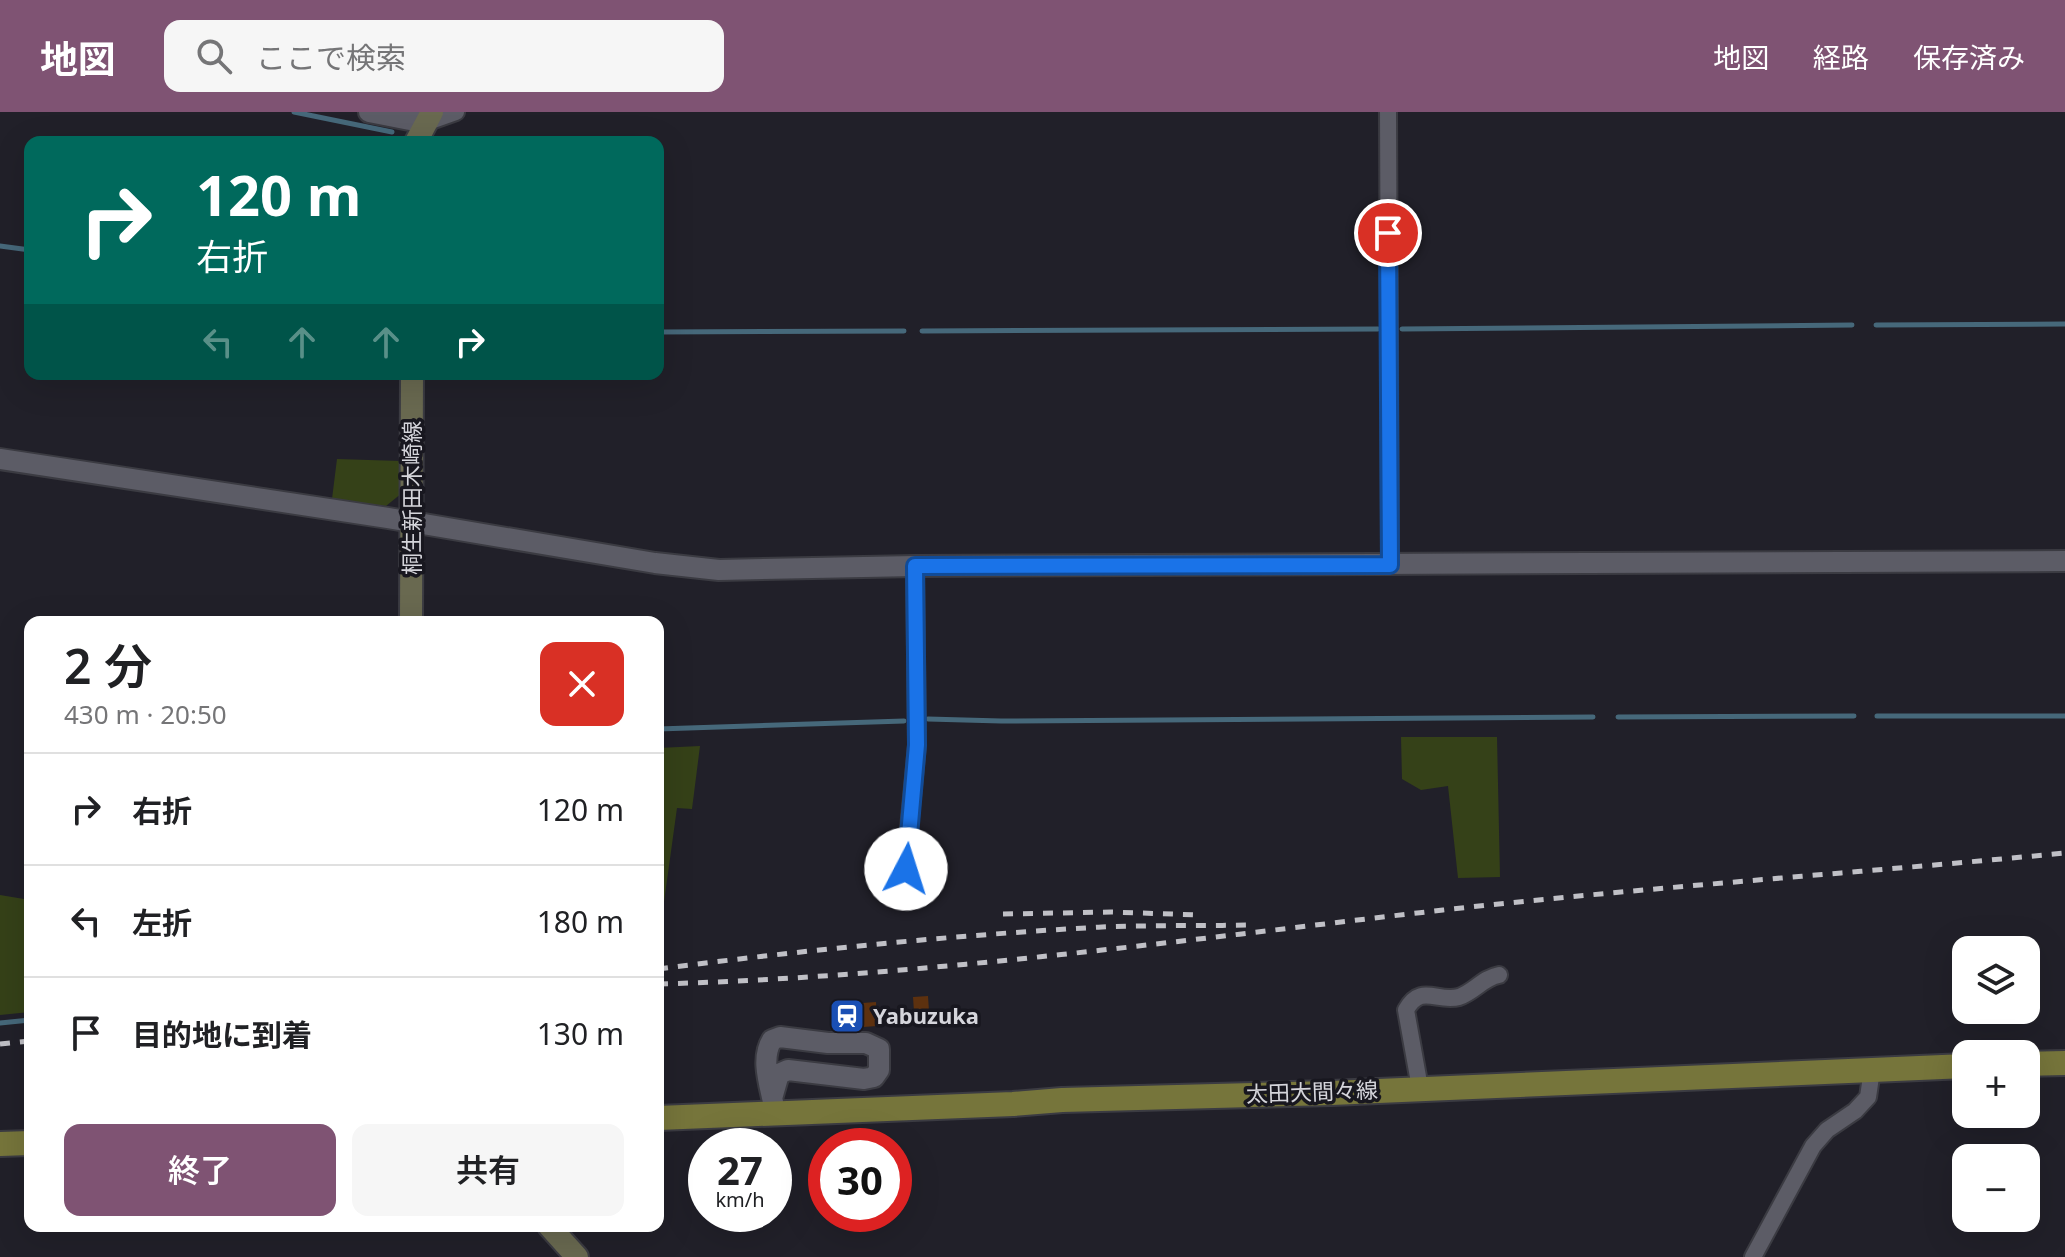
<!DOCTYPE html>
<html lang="ja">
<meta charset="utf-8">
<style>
:root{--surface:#fff;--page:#f6f6f6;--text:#202124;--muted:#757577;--line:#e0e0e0;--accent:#7f5373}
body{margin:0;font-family:"Noto Sans","Noto Sans JP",sans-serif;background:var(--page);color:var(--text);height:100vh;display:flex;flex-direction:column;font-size:30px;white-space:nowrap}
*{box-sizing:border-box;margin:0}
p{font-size:26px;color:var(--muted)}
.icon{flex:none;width:44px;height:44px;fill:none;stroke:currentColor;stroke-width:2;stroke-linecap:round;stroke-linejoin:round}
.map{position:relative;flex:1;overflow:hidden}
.panel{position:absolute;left:24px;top:504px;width:640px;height:616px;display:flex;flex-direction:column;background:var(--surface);border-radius:16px;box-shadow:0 8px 32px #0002}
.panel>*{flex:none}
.top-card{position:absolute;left:24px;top:24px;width:640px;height:244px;border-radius:16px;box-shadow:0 8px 32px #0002;background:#00695c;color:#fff;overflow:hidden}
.buttons{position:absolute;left:1952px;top:824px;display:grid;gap:16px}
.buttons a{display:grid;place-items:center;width:88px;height:88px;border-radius:16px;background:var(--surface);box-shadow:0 8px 32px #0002;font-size:40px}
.speed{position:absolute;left:688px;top:1016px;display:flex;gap:16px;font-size:40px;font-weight:700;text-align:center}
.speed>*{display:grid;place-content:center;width:104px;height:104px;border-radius:50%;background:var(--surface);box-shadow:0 8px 32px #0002;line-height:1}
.speed small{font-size:20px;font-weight:400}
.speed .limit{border:12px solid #d22;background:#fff;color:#111}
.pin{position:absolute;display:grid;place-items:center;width:68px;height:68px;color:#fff;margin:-34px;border:4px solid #fff;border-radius:50%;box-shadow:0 2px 8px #0007}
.me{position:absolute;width:88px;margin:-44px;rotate:5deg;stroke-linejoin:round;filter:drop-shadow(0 0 6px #0008)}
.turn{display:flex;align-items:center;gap:28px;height:168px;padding:0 40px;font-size:36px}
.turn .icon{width:104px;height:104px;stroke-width:2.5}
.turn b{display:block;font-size:56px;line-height:68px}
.lanes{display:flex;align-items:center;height:76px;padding:0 40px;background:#0003;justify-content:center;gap:40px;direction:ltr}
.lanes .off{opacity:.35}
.round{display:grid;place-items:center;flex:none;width:84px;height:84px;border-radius:16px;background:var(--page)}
.overview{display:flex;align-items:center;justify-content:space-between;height:136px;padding:0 40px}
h1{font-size:48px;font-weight:600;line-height:60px}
.button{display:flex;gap:16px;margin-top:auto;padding:16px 40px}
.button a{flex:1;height:92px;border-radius:16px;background:var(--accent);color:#fff;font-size:32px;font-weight:600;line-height:92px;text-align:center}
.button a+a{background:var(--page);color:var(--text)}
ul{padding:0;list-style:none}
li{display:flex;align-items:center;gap:24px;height:112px;padding:0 40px;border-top:2px solid var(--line)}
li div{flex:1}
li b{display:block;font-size:30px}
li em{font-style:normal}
header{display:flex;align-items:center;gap:48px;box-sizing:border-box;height:112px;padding:0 40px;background:var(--accent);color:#fff}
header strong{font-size:38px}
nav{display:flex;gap:44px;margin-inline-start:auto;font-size:28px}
.search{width:560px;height:72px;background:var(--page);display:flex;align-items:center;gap:20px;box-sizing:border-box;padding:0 28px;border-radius:16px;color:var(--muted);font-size:30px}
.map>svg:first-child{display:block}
.green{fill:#354118}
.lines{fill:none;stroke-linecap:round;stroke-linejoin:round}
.stream{stroke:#46687a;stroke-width:5}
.building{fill:#5d310f}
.minor-casing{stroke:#3b3b42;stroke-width:20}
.tertiary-casing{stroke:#3b3b42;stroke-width:24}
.secondary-casing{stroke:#3b3b42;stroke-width:26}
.primary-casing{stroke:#3b3b42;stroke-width:28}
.minor{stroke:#5c5c66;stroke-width:16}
.tertiary{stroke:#5c5c66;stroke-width:20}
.secondary{stroke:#696950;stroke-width:22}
.primary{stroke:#76753b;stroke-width:24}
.rail{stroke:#c0c0c6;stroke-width:5;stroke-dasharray:10 10;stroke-linecap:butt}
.route-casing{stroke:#114b97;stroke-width:20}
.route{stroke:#1a73e8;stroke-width:14}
.labels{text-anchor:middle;stroke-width:7;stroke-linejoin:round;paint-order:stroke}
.street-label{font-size:22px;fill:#d5d5db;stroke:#18171f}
.poi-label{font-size:22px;font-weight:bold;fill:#d5d5db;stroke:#18171f;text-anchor:start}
</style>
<header>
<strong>地図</strong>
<div class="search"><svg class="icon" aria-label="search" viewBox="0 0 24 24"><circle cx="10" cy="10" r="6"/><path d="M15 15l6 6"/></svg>ここで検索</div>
<nav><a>地図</a><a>経路</a><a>保存済み</a></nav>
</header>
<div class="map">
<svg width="2065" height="1145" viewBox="0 0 2065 1145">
<rect width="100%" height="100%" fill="#212029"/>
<path class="green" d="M 337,347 L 401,349 L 402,381 L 386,394 L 332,387 Z
M 1401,625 L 1497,625 L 1500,765 L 1458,766 L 1448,674 L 1421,678 L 1402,667 Z
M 700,634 L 692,697 L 677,696 L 664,790 L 658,790 L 658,636 Z
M 0,783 L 30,788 L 30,900 L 0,903 Z"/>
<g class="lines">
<path class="stream" d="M 294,0 L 392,20
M 0,134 L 30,138
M 1876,213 L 2065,212
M 1402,217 L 1852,213
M 922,219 L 1378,217
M 658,220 L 904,219
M 1877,604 L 2065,604
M 1618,605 L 1854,604
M 928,607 L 1001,609 L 1593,605
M 658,617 L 904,609
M 0,911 L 30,908"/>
</g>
<path class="building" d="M 928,884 L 929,899 L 914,900 L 913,885 Z
M 876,890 L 877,914 L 836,917 L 835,893 Z"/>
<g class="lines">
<defs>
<path id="minor" d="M 1388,0 L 1390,453
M 425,11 L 456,0
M 904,768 L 917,633 L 915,454
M 1420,976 L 1406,898 C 1421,871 1437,891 1459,885 C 1474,880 1483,866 1499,863
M 1753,1145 L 1813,1034 L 1827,1018 L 1855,999 L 1868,985 L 1872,958"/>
<path id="tertiary" d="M 369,0 L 425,11
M 0,347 L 388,406 L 655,451 L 719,458 L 915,454 L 2065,449
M 773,983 L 779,962 L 788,958 L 864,967 L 874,965 L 879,958 L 879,937 L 866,931 L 828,931 L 780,925 L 772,928 C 759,949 772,978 775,1001"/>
<path id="secondary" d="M 416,30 L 432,0
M 411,510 L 412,262
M 549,1114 L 577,1145"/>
<path id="primary" d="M 2026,952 L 2065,951
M 658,1006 L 1013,992 L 1062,988 L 1331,981 L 1966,954
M 0,1032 L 30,1031"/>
</defs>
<use href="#minor" class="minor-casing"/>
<use href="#tertiary" class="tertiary-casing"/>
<use href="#secondary" class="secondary-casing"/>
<use href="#primary" class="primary-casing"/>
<use href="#minor" class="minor"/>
<use href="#tertiary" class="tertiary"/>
<use href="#secondary" class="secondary"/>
<use href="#primary" class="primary"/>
<path class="rail" d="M 1003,802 L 1111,800 L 1199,803
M 658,857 C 806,838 954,823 1102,815 C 1151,813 1200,814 1249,813
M 658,872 C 921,865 1182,828 1443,798 C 1649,775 1858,761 2065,741
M 0,932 L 30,929"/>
</g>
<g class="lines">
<defs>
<path id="route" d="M 906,757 L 917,633 L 915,454 L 1390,453 L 1388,121"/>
</defs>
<use href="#route" class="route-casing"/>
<use href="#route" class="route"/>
</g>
<defs>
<symbol id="station-square" viewBox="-11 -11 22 22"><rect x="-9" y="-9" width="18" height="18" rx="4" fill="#1a4fb4" stroke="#18171f"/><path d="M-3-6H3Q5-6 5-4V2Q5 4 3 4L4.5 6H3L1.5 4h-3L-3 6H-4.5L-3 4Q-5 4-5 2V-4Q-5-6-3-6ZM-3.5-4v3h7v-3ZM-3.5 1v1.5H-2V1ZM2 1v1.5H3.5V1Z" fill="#fff"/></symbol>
</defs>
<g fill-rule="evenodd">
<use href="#station-square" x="827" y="884" width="40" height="40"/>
</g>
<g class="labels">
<g class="street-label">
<text transform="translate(412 386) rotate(-90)" y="8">桐生新田木崎線</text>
<text transform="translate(1312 980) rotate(-2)" y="8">太田大間々線</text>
</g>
<g class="poi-label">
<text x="873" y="912">Yabuzuka</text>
</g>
</g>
</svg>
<div class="buttons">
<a><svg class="icon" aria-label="layers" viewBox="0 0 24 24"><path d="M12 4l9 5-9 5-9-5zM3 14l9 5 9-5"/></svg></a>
<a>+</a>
<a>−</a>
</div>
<div class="speed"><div>27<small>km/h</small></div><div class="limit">30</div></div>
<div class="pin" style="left:1388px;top:121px;background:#d93025"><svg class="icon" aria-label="arrive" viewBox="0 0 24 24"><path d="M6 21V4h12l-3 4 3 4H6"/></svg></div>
<svg class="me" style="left:906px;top:757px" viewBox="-20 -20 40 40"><circle r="19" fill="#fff"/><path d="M0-13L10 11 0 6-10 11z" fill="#1a73e8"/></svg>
<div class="top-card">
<div class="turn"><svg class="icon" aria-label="right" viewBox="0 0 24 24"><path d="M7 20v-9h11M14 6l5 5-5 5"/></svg><div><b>120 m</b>右折</div></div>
<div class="lanes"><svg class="icon off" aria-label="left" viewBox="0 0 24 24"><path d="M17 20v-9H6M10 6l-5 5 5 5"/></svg><svg class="icon off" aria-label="ahead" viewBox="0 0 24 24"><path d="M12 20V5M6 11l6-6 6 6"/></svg><svg class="icon off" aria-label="ahead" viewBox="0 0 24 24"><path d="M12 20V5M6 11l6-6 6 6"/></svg><svg class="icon" aria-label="right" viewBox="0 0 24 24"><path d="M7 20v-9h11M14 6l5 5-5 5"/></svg></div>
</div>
<section class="panel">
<div class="overview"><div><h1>2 分</h1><p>430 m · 20:50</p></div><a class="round" style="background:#d93025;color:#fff"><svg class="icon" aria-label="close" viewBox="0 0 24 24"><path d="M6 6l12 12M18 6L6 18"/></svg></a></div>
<ul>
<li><svg class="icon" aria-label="right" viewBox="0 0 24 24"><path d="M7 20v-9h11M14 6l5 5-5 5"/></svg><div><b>右折</b></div><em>120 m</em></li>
<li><svg class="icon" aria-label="left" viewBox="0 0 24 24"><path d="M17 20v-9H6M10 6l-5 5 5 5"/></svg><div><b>左折</b></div><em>180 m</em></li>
<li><svg class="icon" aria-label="arrive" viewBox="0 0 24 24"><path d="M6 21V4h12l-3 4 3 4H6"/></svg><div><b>目的地に到着</b></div><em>130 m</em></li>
</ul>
<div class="button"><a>終了</a><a>共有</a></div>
</section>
</div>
